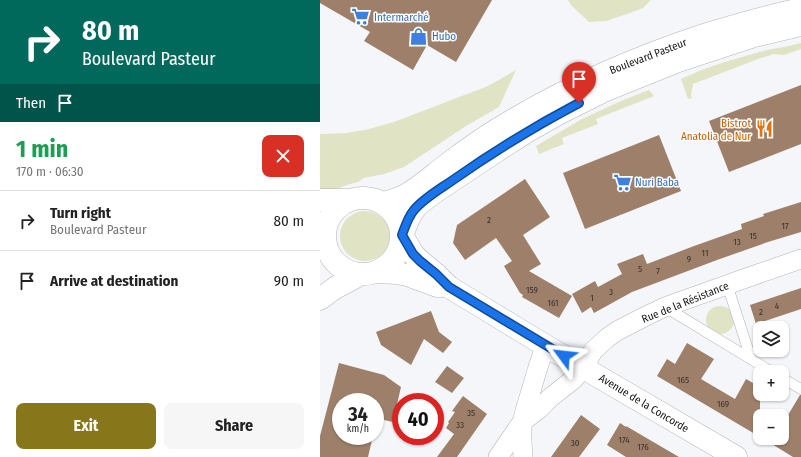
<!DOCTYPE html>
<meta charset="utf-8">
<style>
:root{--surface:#fff;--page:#f6f6f6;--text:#222;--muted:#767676;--line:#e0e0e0;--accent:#87761a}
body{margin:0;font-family:"Fira Sans Condensed",sans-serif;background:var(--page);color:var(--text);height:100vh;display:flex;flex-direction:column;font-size:15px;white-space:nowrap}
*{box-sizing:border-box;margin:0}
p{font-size:13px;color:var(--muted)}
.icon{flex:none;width:22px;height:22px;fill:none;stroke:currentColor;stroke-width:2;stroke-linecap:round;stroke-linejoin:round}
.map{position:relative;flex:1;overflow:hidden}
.sheet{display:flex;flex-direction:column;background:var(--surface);width:320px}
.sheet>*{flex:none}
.top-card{background:#00695c;color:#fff;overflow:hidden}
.tools{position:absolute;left:433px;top:321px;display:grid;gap:8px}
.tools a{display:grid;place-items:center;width:36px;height:36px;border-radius:8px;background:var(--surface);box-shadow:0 1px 3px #0004;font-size:20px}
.speed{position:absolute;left:12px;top:393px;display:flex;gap:8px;font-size:20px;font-weight:700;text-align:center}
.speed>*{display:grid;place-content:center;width:52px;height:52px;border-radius:50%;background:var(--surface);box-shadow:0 1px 3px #0004;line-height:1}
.speed small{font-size:10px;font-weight:400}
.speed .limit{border:6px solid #d22;background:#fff;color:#111}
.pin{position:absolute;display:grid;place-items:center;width:34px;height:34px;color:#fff;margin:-41px -17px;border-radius:50% 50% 50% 0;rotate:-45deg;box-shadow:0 0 4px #0007}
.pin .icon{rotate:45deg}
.me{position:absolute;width:44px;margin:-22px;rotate:300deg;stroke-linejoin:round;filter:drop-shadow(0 0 3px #0008)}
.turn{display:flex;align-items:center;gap:14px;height:84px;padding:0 16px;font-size:18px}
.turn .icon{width:52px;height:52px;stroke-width:2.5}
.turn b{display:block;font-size:28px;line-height:34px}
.then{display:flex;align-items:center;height:38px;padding:0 16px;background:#0003;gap:8px;font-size:15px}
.round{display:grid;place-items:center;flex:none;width:42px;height:42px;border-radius:8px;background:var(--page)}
.headline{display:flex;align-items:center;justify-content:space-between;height:68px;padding:0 16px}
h1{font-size:24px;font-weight:700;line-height:30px;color:#1e9e55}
.button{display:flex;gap:8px;margin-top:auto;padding:8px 16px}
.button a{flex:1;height:46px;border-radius:8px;background:var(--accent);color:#fff;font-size:16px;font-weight:700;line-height:46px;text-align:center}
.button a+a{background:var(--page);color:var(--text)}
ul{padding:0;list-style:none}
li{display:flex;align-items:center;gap:12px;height:60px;padding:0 16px;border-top:1px solid var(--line)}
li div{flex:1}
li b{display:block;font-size:15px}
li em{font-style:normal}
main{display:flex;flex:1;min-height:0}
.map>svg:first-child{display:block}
.green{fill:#e0e4c4}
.building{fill:#9e806a}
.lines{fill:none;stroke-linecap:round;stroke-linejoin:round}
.service-casing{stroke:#b3b4b7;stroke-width:11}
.minor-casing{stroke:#b3b4b7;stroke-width:20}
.tertiary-casing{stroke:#b3b4b7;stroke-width:23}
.service{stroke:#fff;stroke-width:10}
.minor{stroke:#fff;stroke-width:19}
.tertiary{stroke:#fff;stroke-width:22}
.route-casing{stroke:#114b97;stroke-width:10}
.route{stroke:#1a73e8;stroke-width:7}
.labels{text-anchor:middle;stroke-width:3;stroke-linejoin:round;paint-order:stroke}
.number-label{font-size:9px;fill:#37302c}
.shop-label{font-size:11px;fill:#366cbe;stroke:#fff;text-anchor:start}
.street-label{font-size:11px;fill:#151617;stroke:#fff}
.food-label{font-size:11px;fill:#c56008;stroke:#fff;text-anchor:end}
</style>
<main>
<section class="sheet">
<div class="top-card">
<div class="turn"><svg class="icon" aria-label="right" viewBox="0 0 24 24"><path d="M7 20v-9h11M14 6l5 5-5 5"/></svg><div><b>80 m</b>Boulevard Pasteur</div></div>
<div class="then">Then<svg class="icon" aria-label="arrive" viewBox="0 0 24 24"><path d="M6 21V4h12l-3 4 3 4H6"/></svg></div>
</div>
<div class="headline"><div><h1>1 min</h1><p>170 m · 06:30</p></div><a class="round" style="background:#d93025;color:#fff"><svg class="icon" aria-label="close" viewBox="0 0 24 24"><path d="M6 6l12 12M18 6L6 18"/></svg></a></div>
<ul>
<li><svg class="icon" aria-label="right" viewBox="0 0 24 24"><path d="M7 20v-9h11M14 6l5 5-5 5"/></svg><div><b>Turn right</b><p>Boulevard Pasteur</p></div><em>80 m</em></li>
<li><svg class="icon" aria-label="arrive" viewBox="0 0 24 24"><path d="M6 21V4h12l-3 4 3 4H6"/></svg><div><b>Arrive at destination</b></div><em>90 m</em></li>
</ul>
<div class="button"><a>Exit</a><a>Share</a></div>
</section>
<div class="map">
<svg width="481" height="457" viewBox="0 0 481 457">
<rect width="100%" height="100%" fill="#f5f6f9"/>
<path class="green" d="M 248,0 L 331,0 L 323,8 L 307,14 L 286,21 L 269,22 L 251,5 Z
M 481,43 L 481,49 L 464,55 L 454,54 L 438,59 L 373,84 L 371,95 L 372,98 L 368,99 L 361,79 C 389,66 418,58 447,50 C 458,48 470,46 481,43 Z
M 196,70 L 179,107 L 146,126 L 84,167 L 64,174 L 44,178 L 38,182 L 27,185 L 14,190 L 0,189 L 0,134 L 25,133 L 45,130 L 74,122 L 168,86 Z
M 329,90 L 334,96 L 276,119 L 278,124 L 242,138 L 244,144 L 219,154 L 216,146 L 262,119 L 301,101 Z
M20 236a25 25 0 1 1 50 0a25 25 0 1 1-50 0Z
M386 320a14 14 0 1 1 28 0a14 14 0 1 1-28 0Z"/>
<path class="building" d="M 0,0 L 172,0 L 136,62 L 107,45 L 93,70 L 44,41 L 50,32 L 0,3 Z
M 481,85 L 481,144 L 409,172 L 389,121 Z
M 339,135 L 361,191 L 265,229 L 243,173 Z
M 205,179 L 230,217 L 203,235 L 221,264 L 209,271 L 252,296 L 239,318 L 202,297 L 203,295 L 200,293 L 184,266 L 192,261 L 176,238 L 145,260 L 133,243 L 137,225 Z
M 481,202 L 481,232 L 448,242 L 397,260 L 312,292 L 274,313 L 271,307 L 262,313 L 252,294 L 275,281 L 278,287 L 302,274 L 297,264 L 323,254 L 327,264 L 374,246 L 422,229 L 421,224 L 444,216 L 443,214 Z
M 481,288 L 481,309 L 436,324 L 430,305 Z
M 111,311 L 119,332 L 132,342 L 123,353 L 104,339 L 91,365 L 61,345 L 56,332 Z
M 367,343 L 394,359 L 381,379 L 415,399 L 426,379 L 440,387 L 440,414 L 443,416 L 440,416 L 440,437 L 337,376 L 347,359 L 355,364 Z
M 19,363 L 64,375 L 81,387 L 73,422 L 55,418 L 55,402 L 21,402 L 21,436 L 53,436 L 48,457 L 0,457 L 0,436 Z
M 127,366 L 144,378 L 132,393 L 115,382 Z
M 480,395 L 481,395 L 481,457 L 473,457 L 442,438 L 462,438 L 462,425 Z
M 143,396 L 167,414 L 137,457 L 117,457 L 134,434 L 126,428 L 129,423 L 128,422 L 135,412 L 132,411 Z
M 261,415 L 280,429 L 259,457 L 231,457 Z
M 300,423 L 306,427 L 306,426 L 359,457 L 306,457 L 287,445 Z"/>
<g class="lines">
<defs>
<path id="service" d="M 407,284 L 431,359
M 345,307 L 452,372
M 462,378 L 481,389"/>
<path id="minor" d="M 178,457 L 202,422 L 219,409 L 231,397 L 254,379 L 264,367 L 273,351 L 287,338 L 297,331 L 326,316 L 345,307 L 429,277 L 481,259
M 203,457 C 202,445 201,431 203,420 C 205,407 210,396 213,384 C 217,371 220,358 226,346"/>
<path id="tertiary" d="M5 236a38 38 0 1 1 76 0a38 38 0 1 1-76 0Z
M 0,200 L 26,200
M 64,203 C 70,201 77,199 84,196 C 99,188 112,176 125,166 C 147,149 170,133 193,120 C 254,84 318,57 384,35 C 416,25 448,16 481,9
M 82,235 L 89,218 L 93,211 L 98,205 L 112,194 L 178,150 L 208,131 L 240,113 L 286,90 L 358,61 L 434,36 L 481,25
M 82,235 L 93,254 L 100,261 L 116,274 L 129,287 L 226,346 L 416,457
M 57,272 L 77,273 L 87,275 L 117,286 L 121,286
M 0,299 L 15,288 L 41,274"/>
</defs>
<use href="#service" class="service-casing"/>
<use href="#minor" class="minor-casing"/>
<use href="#tertiary" class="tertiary-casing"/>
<use href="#service" class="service"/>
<use href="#minor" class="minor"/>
<use href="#tertiary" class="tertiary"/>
</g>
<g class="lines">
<defs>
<path id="route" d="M 244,356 L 129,287 L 116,274 L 100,261 L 93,254 L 82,235 C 85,227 88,217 94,210 C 104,198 120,189 133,180 C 173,152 215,126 259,103"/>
</defs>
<use href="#route" class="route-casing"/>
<use href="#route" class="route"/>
</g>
<defs>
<symbol id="supermarket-bare" viewBox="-9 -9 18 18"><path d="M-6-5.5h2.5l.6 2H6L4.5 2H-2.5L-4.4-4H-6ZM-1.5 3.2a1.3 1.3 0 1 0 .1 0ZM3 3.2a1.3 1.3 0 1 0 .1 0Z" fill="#3f7fe0" stroke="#fff" stroke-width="2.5" paint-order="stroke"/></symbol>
<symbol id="shop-bare" viewBox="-9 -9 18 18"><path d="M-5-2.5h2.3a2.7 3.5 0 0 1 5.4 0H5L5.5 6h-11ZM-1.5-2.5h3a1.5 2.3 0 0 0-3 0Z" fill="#3f7fe0" stroke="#fff" stroke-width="2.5" paint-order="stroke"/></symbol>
<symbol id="restaurant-bare" viewBox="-9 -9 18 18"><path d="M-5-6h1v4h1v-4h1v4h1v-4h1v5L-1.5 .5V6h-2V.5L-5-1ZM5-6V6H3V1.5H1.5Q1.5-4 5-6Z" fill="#e8710a" stroke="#fff" stroke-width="2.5" paint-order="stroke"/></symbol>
</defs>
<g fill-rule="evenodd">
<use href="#supermarket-bare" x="28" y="4" width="25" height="25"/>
<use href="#shop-bare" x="86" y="24" width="25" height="25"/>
<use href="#restaurant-bare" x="432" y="116" width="25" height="25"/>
<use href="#supermarket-bare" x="290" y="170" width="25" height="25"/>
</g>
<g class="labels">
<g class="number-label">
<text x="169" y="223">2</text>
<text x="465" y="229">17</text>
<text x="433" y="239">15</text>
<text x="417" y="245">13</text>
<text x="385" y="256">11</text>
<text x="369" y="262">9</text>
<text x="320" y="272">5</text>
<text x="338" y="274">7</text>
<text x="212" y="293">159</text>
<text x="291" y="295">3</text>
<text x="272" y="301">1</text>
<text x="233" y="306">161</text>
<text x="457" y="309">4</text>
<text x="441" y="315">2</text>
<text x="363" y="383">165</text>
<text x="403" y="407">169</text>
<text x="151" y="416">35</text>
<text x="140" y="428">33</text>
<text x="304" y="443">174</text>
<text x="255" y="446">30</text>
<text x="323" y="450">176</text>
</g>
<g class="shop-label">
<text x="54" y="21">Intermarché</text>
<text x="112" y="40">Hubo</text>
<text x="315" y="186">Nuri Baba</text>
</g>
<g class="street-label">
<text transform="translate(328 56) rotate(-21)" y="4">Boulevard Pasteur</text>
<text transform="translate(365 302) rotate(-22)" y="4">Rue de la Résistance</text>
<text transform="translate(324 403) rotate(31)" y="4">Avenue de la Concorde</text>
</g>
<g class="food-label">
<text x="431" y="127">Bistrot<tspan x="431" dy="13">Anatolia de Nur</tspan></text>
</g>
</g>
</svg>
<div class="tools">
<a><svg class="icon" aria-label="layers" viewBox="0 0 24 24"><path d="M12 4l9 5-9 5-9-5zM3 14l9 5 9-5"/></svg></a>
<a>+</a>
<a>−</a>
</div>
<div class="speed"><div>34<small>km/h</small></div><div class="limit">40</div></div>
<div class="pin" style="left:259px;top:103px;background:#d93025"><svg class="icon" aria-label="arrive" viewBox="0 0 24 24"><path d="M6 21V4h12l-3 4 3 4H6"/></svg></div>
<svg class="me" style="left:244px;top:356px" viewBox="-20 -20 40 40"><path d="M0-17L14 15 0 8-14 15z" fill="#1a73e8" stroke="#fff" stroke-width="4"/></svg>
</div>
</main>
